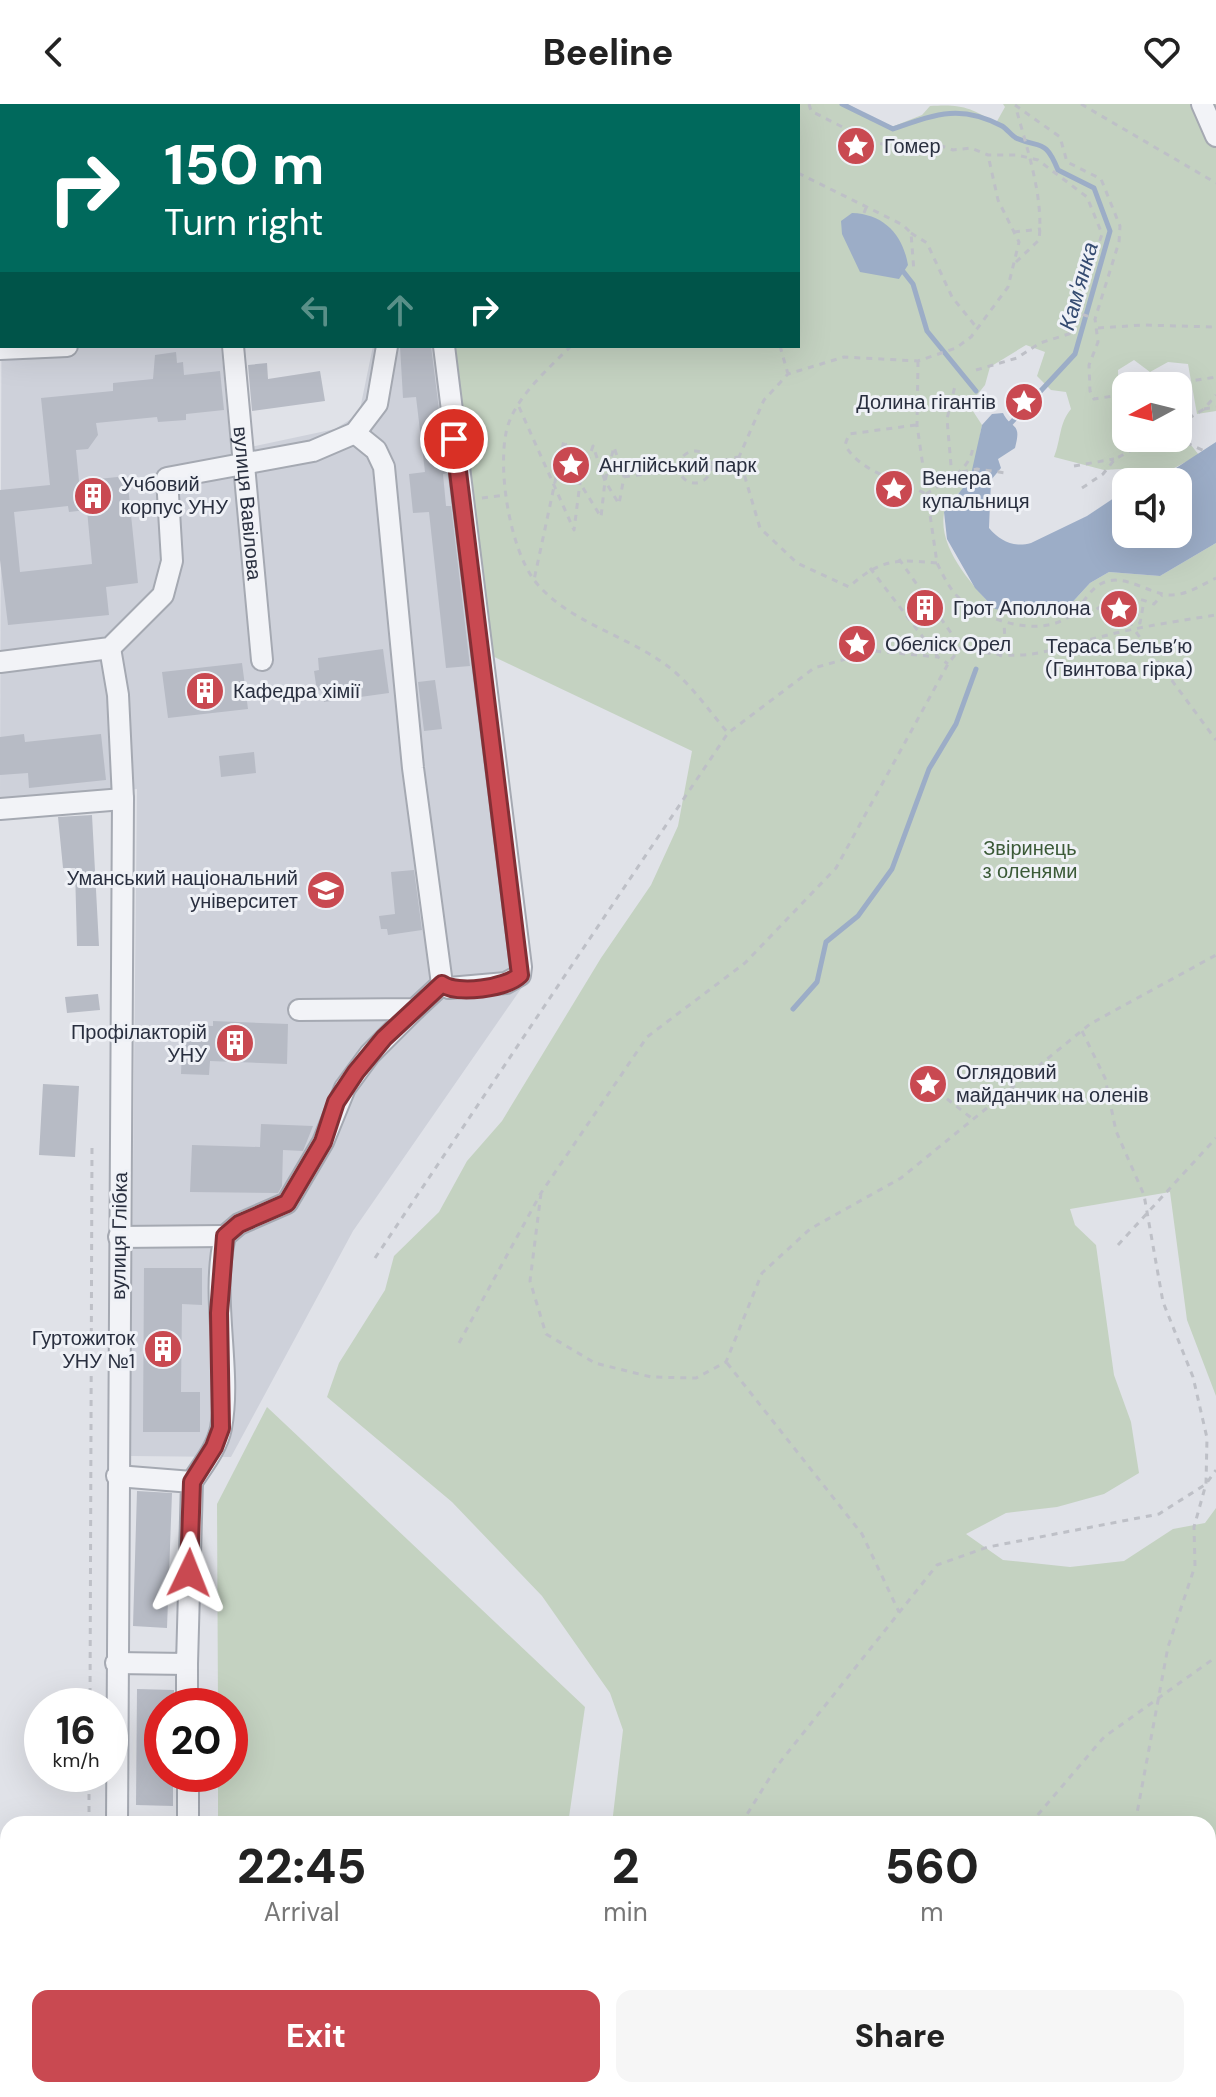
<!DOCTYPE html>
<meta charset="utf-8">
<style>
:root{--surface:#fff;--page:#f6f6f6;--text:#222;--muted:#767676;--accent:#c94951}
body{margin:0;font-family:"DM Sans",sans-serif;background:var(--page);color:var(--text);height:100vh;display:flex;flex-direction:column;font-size:30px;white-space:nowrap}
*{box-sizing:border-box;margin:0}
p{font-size:26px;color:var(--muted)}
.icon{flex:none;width:44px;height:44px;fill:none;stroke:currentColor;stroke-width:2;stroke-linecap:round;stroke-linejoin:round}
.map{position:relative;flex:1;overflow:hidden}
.drawer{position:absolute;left:0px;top:1712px;width:1216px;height:282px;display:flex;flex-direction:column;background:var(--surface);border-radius:24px 24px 0 0;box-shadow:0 8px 32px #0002}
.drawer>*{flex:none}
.hud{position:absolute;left:0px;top:0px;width:800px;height:244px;box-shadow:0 8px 32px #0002;background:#00695c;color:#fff;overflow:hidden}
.needle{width:52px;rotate:263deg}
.fabs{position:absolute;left:1112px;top:268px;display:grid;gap:16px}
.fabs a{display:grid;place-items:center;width:80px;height:80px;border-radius:16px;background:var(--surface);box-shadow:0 8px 32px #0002;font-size:40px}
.speed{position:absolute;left:24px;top:1584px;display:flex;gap:16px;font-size:40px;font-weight:700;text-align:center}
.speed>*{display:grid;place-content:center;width:104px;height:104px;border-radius:50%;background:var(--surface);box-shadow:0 8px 32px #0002;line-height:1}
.speed small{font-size:20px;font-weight:400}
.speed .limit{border:12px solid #d22;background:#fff;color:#111}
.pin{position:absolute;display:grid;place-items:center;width:68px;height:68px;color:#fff;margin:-34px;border:4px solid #fff;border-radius:50%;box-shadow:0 2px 8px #0007}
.me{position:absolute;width:88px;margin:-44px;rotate:2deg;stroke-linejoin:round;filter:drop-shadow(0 0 6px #0008)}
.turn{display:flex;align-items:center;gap:28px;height:168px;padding:0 32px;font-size:36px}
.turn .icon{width:104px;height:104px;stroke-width:2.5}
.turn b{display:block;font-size:56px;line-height:68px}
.lanes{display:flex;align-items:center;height:76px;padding:0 32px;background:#0003;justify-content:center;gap:40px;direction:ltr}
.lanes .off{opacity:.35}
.eta{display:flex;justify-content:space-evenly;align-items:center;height:136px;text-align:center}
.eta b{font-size:48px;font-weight:800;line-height:56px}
.primary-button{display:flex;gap:16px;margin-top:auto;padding:16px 32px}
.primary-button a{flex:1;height:92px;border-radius:16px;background:var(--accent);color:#fff;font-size:32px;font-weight:800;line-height:92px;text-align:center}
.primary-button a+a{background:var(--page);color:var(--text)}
header{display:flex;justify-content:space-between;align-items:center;height:104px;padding:0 32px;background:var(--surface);font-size:36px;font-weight:800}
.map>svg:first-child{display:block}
.built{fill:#ced1da}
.green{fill:#c4d2c1}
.water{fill:#9cadc7}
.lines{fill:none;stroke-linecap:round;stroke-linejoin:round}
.stream{stroke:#9cadc7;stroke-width:5}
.building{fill:#b7bbc5;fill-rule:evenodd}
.minor-casing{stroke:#a5a9b2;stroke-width:24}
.path{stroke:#bec0c7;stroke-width:3;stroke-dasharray:6 6;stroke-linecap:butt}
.minor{stroke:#f2f3f7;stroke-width:20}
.route-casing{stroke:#832f35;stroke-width:20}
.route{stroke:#c94951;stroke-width:14}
.labels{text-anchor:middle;stroke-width:6;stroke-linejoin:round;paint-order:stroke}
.poi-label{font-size:20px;fill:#292f3f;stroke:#eff1f6;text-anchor:start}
.street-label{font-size:20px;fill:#292f3f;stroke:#eff1f6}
.park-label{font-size:20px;fill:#3b5a37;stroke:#eff1f6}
.water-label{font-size:22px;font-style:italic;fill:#354b71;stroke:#eff1f6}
</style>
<header><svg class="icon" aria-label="back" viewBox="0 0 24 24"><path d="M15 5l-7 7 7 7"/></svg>Beeline<svg class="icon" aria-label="heart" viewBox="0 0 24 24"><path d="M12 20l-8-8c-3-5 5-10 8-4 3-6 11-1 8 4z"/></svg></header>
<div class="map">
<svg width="1216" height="1993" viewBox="0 0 1216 1993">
<rect width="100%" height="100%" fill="#e0e2e8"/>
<path class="built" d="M 2,61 L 2,242 L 221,242 L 231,347 L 335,325 L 359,310 L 373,242 L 444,242 L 527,876 L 353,1127 L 231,1353 L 130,1352 L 137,685 L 0,696 Z
M 413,1986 L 544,1986 L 543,1993 L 412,1993 Z"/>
<path class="green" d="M 373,0 L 848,0 L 889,24 L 922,11 L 930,2 C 961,0 970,3 996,19 L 1005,3 L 1003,0 L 1216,0 L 1216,307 L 1197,310 L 1188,260 L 1168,258 L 1150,268 L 1134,256 L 1118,266 L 1119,309 L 1126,309 L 1126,334 L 1178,334 L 1178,325 L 1199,351 L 1153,375 L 1136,364 L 1104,366 L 1054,353 C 1061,336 1059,319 1071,305 L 1066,288 L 1051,286 L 1037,272 L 1045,248 L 1026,241 L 990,263 L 985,281 L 969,301 L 982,321 C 978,339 977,359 970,376 C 964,389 946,394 944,409 C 938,445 973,482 995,505 L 1067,504 L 1090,479 L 1109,468 L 1160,472 L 1216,439 L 1216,1292 L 1187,1216 L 1170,1088 L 1070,1105 L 1075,1121 L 1096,1141 L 1114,1271 L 1131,1318 L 1139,1369 L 1104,1390 L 1057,1403 L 1006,1409 L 966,1430 L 1003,1456 L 1070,1463 L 1124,1457 L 1173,1425 L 1205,1419 L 1216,1404 L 1216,1883 L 1208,1892 L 1208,1720 L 612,1720 L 623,1626 L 610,1589 L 542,1492 L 452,1398 L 327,1293 L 339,1259 L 385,1186 L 394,1152 L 439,1108 L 467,1057 L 502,1017 L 601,854 L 651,781 L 678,722 L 692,647 L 484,548 L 446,242 L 798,242 L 798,2 Z
M 267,1303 L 585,1603 L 568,1720 L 218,1720 L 218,1670 L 230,1670 L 230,1602 L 218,1602 L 217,1400 Z
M 700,1986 L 958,1986 L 940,1993 L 703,1993 Z"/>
<path class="water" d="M 852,109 C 884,110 903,131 908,161 L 899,175 L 860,168 L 842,130 L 841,117 Z
M 1003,309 C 1012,327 1022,317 1015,344 L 998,355 L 1001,364 L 991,376 L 989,424 C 1000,437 1014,444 1031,439 L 1087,412 L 1126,386 L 1126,430 L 1178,430 L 1178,378 L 1145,378 L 1173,366 L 1216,338 L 1216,439 L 1160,472 L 1109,468 L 1090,479 L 1067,504 L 1034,511 L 995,505 L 975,484 L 947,435 L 944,408 L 970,375 L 982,321 L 992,310 Z"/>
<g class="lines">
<path class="stream" d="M 842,0 L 893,25 C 936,10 960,0 1002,22 C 1007,25 1011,31 1016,34 C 1041,45 1045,34 1058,66 L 1094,84 L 1110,127 L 1075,250 L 1009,321
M 902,166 L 913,180 L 927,227 L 976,287
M 793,905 L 817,878 L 826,838 L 858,812 L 892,765 L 929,665 L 956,620 L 976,565"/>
</g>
<path class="building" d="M 400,242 L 431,242 L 447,369 L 443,370 L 446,402 L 451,402 L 470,562 L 446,564 L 429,408 L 413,409 L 409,370 L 425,368 L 416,293 L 403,294 Z
M 176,248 L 177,259 L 183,258 L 184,271 L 220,267 L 224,306 L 186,310 L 186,316 L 158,318 L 157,313 L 96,319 L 98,331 L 88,345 L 76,346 L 79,377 L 127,372 L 138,479 L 106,483 L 109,511 L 8,521 L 0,456 L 0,386 L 50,381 L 41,294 L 113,287 L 113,279 L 153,275 L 155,251 ZM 68,402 L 69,408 L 87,406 L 92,460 L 20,468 L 14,408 Z
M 267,259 L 268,275 L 320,267 L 325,297 L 252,307 L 248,261 Z
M 383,545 L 389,589 L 324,598 L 322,586 L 317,587 L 314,567 L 319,566 L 318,554 Z
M 242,559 L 248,605 L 168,614 L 162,568 Z
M 435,576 L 442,625 L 424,627 L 418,578 Z
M 24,630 L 25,638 L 101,630 L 106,676 L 29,684 L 28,669 L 0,671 L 0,633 Z
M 254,648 L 256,669 L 221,673 L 219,652 Z
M 92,711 L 99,842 L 77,842 L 75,764 L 63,764 L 58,713 Z
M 414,766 L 422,826 L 388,831 L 387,825 L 381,825 L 379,812 L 395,810 L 391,768 Z
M 98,890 L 100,906 L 67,909 L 65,893 Z
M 213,917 L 288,920 L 287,960 L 210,957 L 209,971 L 181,970 L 183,921 L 213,922 Z
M 43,980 L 79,982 L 75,1053 L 39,1051 Z
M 261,1020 L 313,1022 L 303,1047 L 283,1046 L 282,1082 L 278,1089 L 190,1088 L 192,1041 L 260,1043 Z
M 144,1164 L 202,1164 L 202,1201 L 182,1200 L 181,1288 L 200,1288 L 200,1328 L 143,1328 Z
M 137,1387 L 172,1389 L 167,1524 L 133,1522 Z
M 137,1585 L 174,1586 L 174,1602 L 162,1602 L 162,1670 L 173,1674 L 173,1702 L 136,1701 Z"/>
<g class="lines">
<defs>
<g id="minor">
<path d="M 1202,0 L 1216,32"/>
<path d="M 454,2 L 454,0"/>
<path id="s1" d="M 233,242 L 262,556"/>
<path d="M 0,245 L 67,242"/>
<path d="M 110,544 L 118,591 L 123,695 L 117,1720"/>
<path d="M 0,558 L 110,544 L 163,491 L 172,457 L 167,374 L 313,347 L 355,329 L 377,300 L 387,242"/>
<path d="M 0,705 L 123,695"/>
<path d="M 442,880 L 449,884 L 506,879 L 520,871 L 521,863 L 444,242"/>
<path d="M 299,906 L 415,905 L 442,880 L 413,664 L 384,363 L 376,346 L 355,329"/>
<path d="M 119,1133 L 225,1132"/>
<path d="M 192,1378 C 203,1361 217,1344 221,1324 C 232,1265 210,1195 225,1132 L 239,1120 L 287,1099 L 323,1038 L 345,984 L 370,950 L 415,905"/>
<path d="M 116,1559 L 187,1560 L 192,1378 L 117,1372"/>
<path d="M 187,1560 L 187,1602"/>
<path d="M 188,1670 L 188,1720"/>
<path d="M 550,1986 L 550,1993"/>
<path d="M 117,1993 L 117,1986"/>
</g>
</defs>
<use href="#minor" class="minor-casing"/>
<path class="path" d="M 212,0 L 212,2
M 615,0 L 616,2
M 677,0 L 679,2
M 809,0 L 811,7 L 872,38 L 898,43 L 936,40 L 953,46 L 971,44 L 988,51 L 1017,51 L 1038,56 L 1087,93 L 1102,130 L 1076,208
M 1081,0 L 1216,79
M 1015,1 L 1060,33 L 1067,58 L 1101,75 L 1120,122 L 1119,138 L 1095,215 L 1098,238 L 1089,261 L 1090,287 L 1094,295 L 1126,290
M 798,69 L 903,121 L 911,129 L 914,168
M 864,109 L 867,101
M 1014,128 L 1041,125
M 911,129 L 927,139 L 952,193 L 977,224
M 1016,158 L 1039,136 C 1044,93 1027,45 1016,4
M 1098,224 L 1143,221 L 1216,223
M 571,242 C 549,264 512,296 506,329 C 498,369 510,443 534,476 C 569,521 634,532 676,569 C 695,586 711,609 728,629
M 780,242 L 788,270
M 918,257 L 917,321 L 937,459 C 944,473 951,489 965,499 C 991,518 1041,533 1070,512 C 1083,503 1088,484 1105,478 C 1125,470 1150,490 1170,491 C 1188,491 1201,481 1216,474
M 976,266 L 1017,254 L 1040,239 L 1072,229 L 1076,208 L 1095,215
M 1160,282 L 1216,273
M 519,303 L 574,426 L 580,379 L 593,342 L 605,377 L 619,400 L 624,373 L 614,343 L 605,377 L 601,413 L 580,379 L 564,336 L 534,476
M 1204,305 L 1216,303
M 916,321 L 849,330 L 845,341 C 862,370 898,375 926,390
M 1178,321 L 1204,305 L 1216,291
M 1175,334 L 1207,348
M679 363a16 16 0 1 1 32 0a16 16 0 1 1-32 0Z
M 711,359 L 738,353
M 1074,362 L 1114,355
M 962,368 L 977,365 L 1006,369
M 624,373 L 679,365
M 952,373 L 947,315 L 955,282
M 1082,384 L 1103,370 L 1115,355 L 1154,334
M 926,390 C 944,378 971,367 973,342
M 482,394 L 506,391
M 899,455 L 961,543
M 937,459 C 896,455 880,455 849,483 L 797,459 L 760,424 L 739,353 L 764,296 L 788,270 L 844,253 L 918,257 L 956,244 L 971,233 L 1008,183 L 1019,138 L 998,96 L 988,51
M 870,464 L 938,553 L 948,560
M 1104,500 L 1117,523 L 1140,519 L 1144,497
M 1075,507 L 1089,511 C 1116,491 1121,488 1154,500 L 1162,491
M 1112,512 L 1139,510
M 1136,528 L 1216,636
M 961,543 C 1022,560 1042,548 1100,533 C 1137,523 1178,517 1216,511
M 1000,553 L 1005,538 L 1004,518
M 1082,927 L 1105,974 L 1116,1027 L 1144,1091 L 1163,1198 L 1193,1273 L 1207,1334 L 1206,1380 L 1194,1423 L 1195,1462 L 1168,1543 L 1135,1720
M 928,980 L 974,1016
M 541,1089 L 530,1177 L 546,1230 L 595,1259 L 651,1273 L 696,1274 L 726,1258 L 762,1169 L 810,1125 L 901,1074 L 1090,920 L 1216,851
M 1118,1141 L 1216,1034
M 375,1154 L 728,629 L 814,564 L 874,547 L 938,553
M 459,1239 L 541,1089 L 647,933 L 745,859 L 836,764 L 948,560 L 961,543
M 727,1259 L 862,1430 L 899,1508
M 90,1602 L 92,1042
M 89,1720 L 89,1670
M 741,1720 L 777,1662 L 937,1461 L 988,1443 L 1159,1410 L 1206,1380 L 1216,1366
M 1030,1720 L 1104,1633 L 1216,1553
M 1208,1967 L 1216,1972
M 676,1986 L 679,1993
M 846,1986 L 846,1993
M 88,1993 L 88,1986"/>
<use href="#minor" class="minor"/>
</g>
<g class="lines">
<defs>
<path id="route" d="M 189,1469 L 192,1378 L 214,1343 L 221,1324 L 219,1209 L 225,1132 L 239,1120 L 287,1099 L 323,1038 L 336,998 L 356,968 L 384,934 L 442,880 C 458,891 506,884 520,871 L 454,335"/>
</defs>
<use href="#route" class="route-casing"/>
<use href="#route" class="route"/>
</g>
<defs>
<symbol id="sight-disc" viewBox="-11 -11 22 22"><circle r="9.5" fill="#c94951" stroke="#eff1f6"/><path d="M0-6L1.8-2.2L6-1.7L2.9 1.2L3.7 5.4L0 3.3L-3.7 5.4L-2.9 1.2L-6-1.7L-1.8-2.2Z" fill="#fff"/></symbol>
<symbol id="building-disc" viewBox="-11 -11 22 22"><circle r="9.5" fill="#c94951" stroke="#eff1f6"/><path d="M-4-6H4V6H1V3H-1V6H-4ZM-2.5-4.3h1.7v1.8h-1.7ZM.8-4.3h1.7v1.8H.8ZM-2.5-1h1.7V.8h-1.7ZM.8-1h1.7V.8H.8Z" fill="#fff"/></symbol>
<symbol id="university-disc" viewBox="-11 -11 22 22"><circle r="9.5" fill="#c94951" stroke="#eff1f6"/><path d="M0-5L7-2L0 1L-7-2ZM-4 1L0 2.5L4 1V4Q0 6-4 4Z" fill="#fff"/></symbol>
</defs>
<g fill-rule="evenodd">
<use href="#sight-disc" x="834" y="20" width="44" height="44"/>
<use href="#sight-disc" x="1002" y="276" width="44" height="44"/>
<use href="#sight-disc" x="549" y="339" width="44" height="44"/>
<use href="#sight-disc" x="872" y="363" width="44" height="44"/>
<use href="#building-disc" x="71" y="370" width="44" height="44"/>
<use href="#building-disc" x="903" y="482" width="44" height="44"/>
<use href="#sight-disc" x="1097" y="483" width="44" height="44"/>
<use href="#sight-disc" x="835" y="518" width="44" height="44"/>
<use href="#building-disc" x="183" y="565" width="44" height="44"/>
<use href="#university-disc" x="304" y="764" width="44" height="44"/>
<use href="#building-disc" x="213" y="917" width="44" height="44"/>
<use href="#sight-disc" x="906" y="958" width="44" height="44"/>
<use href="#building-disc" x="141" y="1223" width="44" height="44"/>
</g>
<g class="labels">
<g class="poi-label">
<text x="884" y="49">Гомер</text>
<text x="996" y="305" text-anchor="end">Долина гігантів</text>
<text x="599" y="368">Англійський парк</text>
<text x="922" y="381">Венера<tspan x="922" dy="23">купальниця</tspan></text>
<text x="121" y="387">Учбовий<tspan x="121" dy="23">корпус УНУ</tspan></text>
<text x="953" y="511">Грот Аполлона</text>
<text x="885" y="547">Обеліск Орел</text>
<text x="1119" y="549" text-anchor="middle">Тераса Бельв’ю<tspan x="1119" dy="23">(Гвинтова гірка)</tspan></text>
<text x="233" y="594">Кафедра хімії</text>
<text x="298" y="781" text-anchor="end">Уманський національний<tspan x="298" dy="23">університет</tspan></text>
<text x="207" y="935" text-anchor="end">Профілакторій<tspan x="207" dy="23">УНУ</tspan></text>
<text x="956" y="975">Оглядовий<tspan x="956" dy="23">майданчик на оленів</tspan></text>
<text x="135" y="1241" text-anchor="end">Гуртожиток<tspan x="135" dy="23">УНУ №1</tspan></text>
</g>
<g class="street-label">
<text dy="7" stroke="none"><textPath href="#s1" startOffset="158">вулиця Вавілова</textPath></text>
<text transform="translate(119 1132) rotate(-89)" y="7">вулиця Глібка</text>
</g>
<g class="park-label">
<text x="1030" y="751">Звіринець<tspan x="1030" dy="23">з оленями</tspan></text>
</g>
<g class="water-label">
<text transform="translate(1078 182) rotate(-74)" y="8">Кам'янка</text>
</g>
</g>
</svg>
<div class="fabs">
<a><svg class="needle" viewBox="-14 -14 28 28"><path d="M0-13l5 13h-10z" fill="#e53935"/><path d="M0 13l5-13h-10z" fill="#767676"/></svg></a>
<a><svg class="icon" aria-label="sound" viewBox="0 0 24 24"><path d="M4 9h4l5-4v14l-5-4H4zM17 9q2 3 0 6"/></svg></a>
</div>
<div class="speed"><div>16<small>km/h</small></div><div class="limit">20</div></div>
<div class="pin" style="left:454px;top:335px;background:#d93025"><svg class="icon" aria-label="arrive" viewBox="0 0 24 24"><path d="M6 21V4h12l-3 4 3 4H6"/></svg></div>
<svg class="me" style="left:189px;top:1469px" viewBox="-20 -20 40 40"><path d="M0-17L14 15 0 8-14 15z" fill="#c94951" stroke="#fff" stroke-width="4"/></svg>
<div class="hud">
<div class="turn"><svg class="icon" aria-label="right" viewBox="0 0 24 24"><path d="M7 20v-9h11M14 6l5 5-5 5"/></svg><div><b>150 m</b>Turn right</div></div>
<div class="lanes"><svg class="icon off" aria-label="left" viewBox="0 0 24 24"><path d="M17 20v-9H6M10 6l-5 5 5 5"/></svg><svg class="icon off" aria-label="ahead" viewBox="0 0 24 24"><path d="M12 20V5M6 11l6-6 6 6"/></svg><svg class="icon" aria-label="right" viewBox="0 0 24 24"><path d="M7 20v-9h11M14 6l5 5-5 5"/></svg></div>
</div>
<section class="drawer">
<div class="eta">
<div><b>22:45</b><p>Arrival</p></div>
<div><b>2</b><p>min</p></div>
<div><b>560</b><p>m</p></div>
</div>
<div class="primary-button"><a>Exit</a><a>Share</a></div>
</section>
</div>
